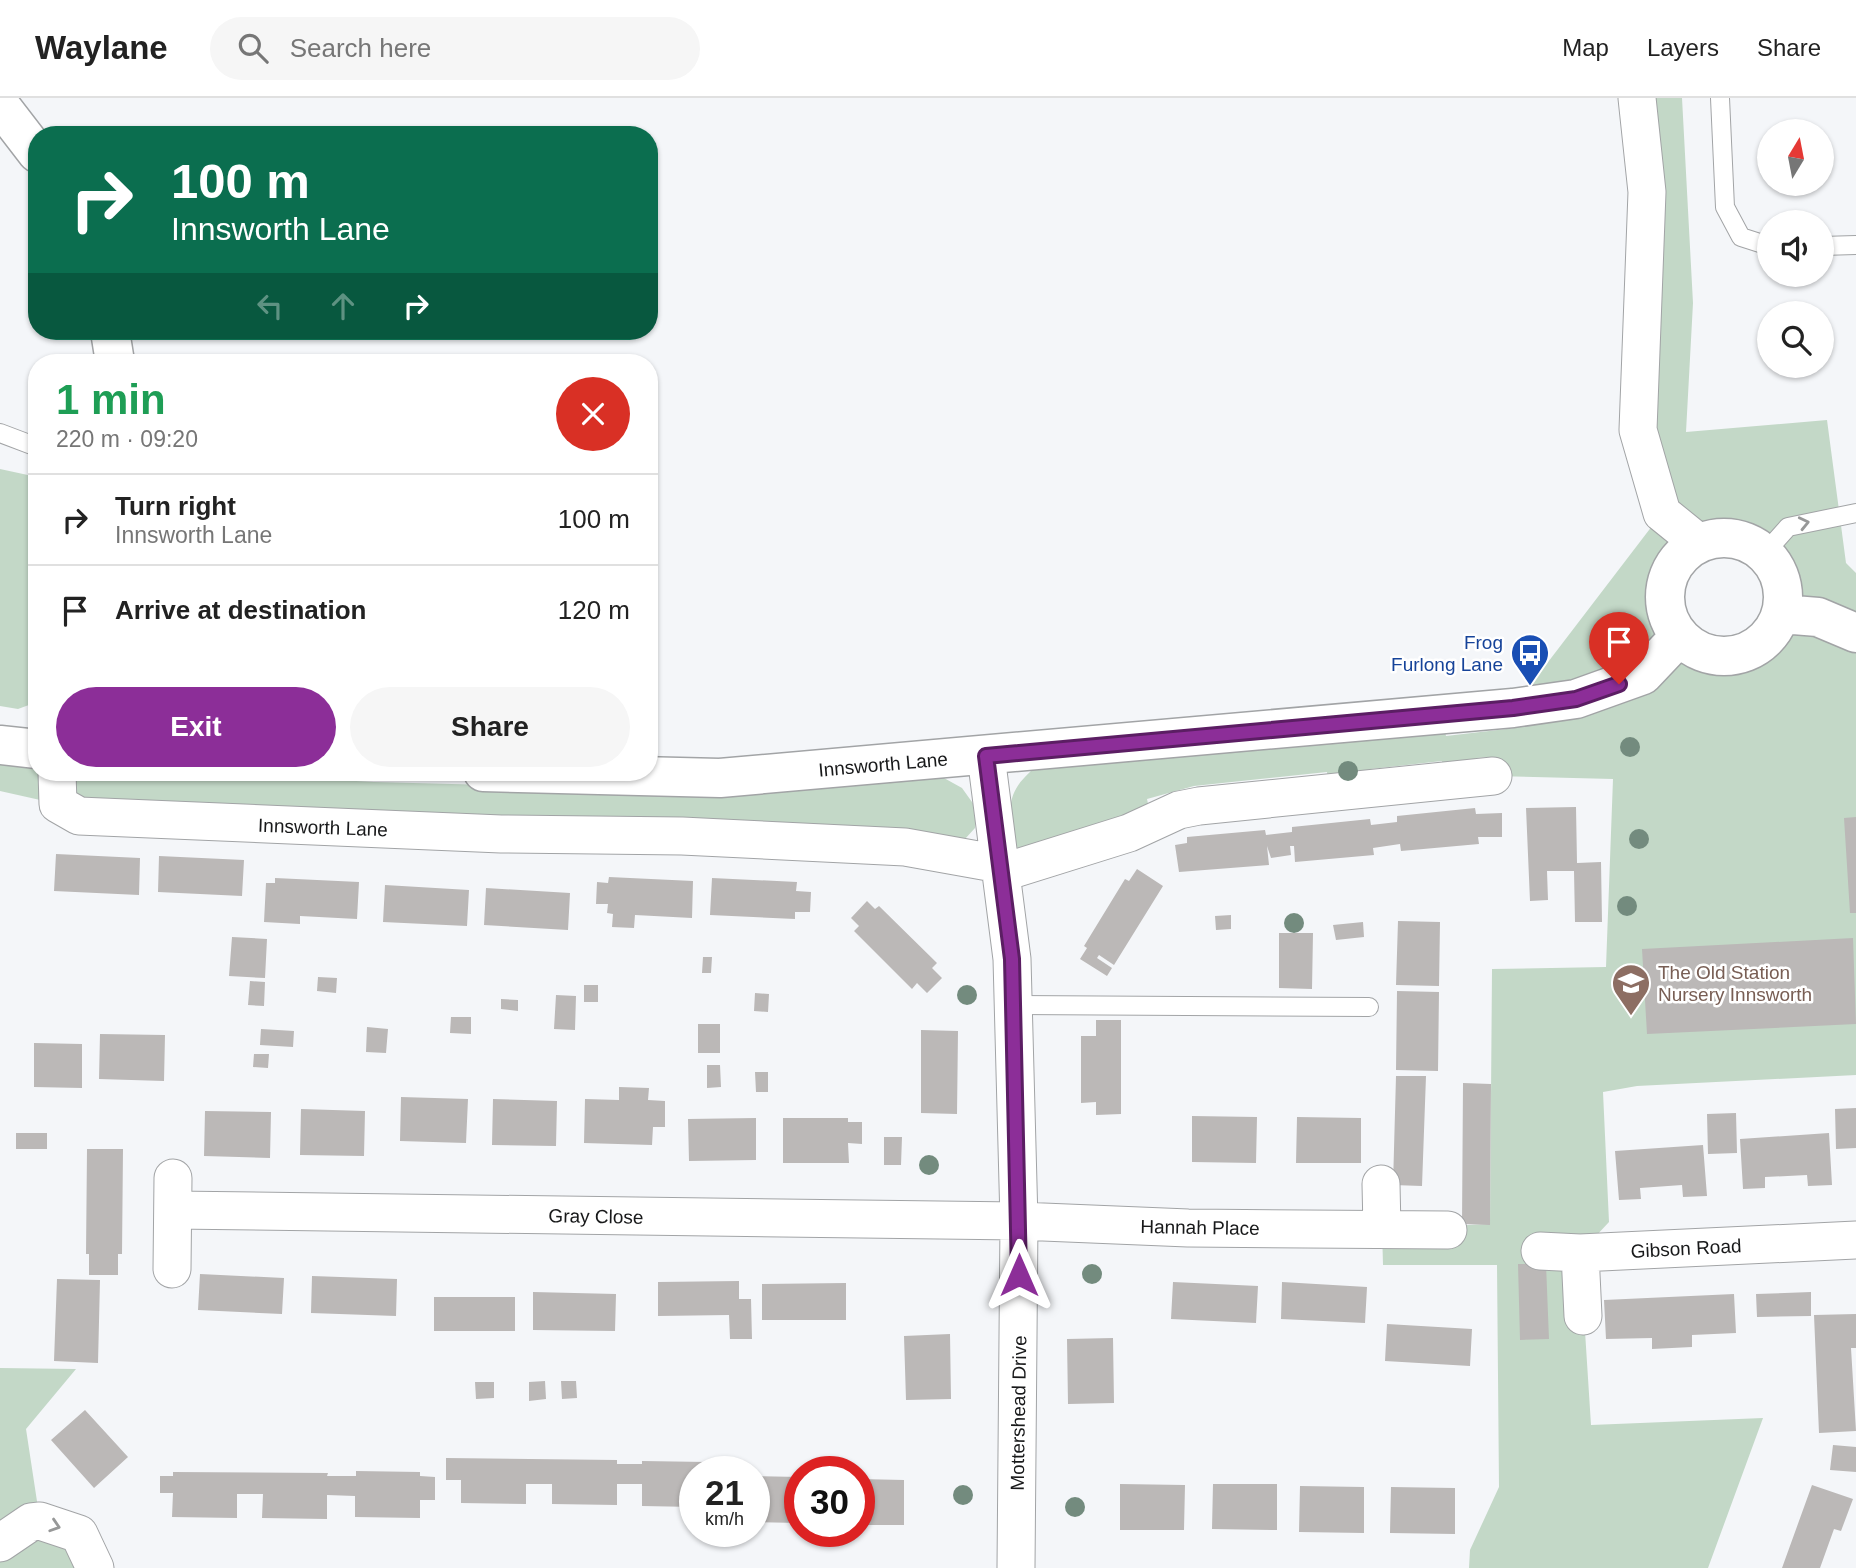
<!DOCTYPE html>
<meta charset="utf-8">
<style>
:root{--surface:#fff;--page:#f6f6f6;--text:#222;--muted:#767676;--line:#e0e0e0;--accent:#8c2e98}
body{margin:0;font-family:Helvetica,sans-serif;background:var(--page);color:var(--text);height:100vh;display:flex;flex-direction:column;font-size:26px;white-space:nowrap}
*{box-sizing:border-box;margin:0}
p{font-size:23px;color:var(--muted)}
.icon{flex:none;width:38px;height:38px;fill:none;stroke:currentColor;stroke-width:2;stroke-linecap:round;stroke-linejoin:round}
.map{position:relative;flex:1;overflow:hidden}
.details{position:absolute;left:28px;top:256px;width:630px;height:427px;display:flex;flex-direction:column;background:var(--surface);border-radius:28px;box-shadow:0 2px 5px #0004}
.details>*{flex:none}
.hud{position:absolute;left:28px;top:28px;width:630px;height:214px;border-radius:28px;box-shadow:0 2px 5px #0004;background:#0b6e4f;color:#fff;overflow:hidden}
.needle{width:46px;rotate:10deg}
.tools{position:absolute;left:1757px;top:21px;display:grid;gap:14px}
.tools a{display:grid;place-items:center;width:77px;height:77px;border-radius:50%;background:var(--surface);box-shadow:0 2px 5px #0004;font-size:35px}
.speed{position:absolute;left:679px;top:1358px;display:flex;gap:14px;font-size:35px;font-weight:700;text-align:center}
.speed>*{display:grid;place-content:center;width:91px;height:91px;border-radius:50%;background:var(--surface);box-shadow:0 2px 5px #0004;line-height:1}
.speed small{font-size:18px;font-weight:400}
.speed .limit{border:10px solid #d22;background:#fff;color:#111}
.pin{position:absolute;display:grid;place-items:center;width:60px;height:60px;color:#fff;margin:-72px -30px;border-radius:50% 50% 50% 0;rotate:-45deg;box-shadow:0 0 7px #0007}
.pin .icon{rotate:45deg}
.me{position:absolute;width:77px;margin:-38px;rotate:0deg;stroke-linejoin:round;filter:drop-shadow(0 0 5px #0008)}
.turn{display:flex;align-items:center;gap:24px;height:147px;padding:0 28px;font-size:32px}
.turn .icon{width:91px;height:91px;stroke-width:2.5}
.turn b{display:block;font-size:49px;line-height:60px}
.lanes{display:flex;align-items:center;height:66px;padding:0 28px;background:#0003;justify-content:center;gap:35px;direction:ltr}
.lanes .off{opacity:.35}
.round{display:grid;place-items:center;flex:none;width:74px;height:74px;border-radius:37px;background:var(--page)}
.headline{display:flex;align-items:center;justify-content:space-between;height:119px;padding:0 28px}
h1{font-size:42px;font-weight:700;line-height:52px;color:#1e9e55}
.action{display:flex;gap:14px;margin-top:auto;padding:14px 28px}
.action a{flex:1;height:80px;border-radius:42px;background:var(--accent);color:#fff;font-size:28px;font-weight:700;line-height:80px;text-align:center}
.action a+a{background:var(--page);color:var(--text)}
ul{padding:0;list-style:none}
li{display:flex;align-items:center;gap:21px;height:91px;padding:0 28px;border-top:2px solid var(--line)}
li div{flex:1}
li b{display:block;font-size:26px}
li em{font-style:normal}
header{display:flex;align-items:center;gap:42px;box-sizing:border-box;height:98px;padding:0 35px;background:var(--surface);border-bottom:2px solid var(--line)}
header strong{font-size:33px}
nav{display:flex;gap:38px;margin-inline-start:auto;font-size:24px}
.search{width:490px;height:63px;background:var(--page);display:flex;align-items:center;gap:18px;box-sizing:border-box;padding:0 24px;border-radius:38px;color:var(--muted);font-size:26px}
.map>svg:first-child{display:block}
.green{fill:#c3d8c7;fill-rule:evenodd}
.building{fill:#bbb8b7}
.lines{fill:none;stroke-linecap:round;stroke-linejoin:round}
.service-casing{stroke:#a2a4a6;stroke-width:20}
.minor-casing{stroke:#a2a4a6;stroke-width:39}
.tertiary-casing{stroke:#a2a4a6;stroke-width:41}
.service{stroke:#fff;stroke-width:18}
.minor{stroke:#fff;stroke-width:37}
.tertiary{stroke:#fff;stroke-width:38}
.tree{fill:#738b7e}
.oneway{stroke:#979898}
.route-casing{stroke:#5b1e63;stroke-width:18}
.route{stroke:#8c2e98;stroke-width:12}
.labels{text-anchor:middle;stroke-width:5;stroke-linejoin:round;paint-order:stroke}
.transit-label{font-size:19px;fill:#164399;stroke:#fff;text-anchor:end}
.street-label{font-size:19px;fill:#18191a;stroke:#fff}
.education-label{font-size:19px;fill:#785e54;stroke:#fff;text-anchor:start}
</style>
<header>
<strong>Waylane</strong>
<div class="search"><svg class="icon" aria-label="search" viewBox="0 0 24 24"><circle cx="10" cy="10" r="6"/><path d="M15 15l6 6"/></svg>Search here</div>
<nav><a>Map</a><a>Layers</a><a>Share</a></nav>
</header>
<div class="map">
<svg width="1856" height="1470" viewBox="0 0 1856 1470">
<rect width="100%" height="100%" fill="#f4f6f9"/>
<path class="green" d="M 1637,0 L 1682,0 L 1693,205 L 1686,334 L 1827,322 L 1846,465 L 1856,475 L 1856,977 L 1637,988 L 1603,994 L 1609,1124 L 1580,1155 L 1591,1327 L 1763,1320 L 1708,1470 L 1469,1470 L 1470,1452 L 1499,1389 L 1497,1167 L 1383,1167 L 1382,1131 L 1490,1126 L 1492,871 L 1606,869 L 1613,681 L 1493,678 L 1491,659 L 1476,660 L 1467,670 L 1443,673 L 1442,663 L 1371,671 L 1371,680 L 1328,685 L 1327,674 L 1194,688 L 1147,701 L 1150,715 L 1020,753 C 1013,744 1013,738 1011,727 C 1007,695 1018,684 1041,664 L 1443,625 L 1446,638 L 1515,630 L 1513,610 L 1662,415 L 1638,332 ZM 1727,440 C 1812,455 1792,570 1714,556 C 1698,554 1684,545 1675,531 C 1649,489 1680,443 1727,440 Z
M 0,371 L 37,379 L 37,604 L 18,611 L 0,608 Z
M 0,647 L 37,651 L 37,674 L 193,674 L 374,684 L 717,693 L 935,675 L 962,690 L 977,711 L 975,730 L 965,741 L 58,706 L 0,693 Z
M 0,1270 L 76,1271 L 26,1331 L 40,1423 L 95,1470 L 0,1470 Z"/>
<path class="building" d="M 1576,709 L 1577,765 L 1601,764 L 1602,824 L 1575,824 L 1574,773 L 1547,773 L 1548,802 L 1530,803 L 1526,710 Z
M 1475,710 L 1476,716 L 1502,715 L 1502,739 L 1478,739 L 1479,746 L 1401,753 L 1400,746 L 1373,750 L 1374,757 L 1295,764 L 1294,748 L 1290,748 L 1291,757 L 1271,760 L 1267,748 L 1269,767 L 1179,774 L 1175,747 L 1187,745 L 1187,739 L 1265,732 L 1266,737 L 1292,734 L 1292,729 L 1370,721 L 1371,727 L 1397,724 L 1397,718 Z
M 1856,719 L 1856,815 L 1850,815 L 1844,720 Z
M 56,756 L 140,760 L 139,797 L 54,793 Z
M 159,758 L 244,762 L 242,798 L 158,794 Z
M 1137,771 L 1163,788 L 1114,867 L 1099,857 L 1097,860 L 1112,870 L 1107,878 L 1080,861 L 1087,850 L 1084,848 L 1125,781 L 1129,783 Z
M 609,779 L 693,783 L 692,820 L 635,817 L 634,830 L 612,829 L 613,816 L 607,815 L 608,806 L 596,806 L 597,784 L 608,785 Z
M 275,780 L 359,784 L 357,821 L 300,818 L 300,826 L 264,824 L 266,785 L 275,785 Z
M 712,780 L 797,784 L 796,793 L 811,794 L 810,814 L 795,814 L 795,821 L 710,817 Z
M 385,787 L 469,792 L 467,828 L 383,824 Z
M 486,790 L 570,795 L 568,832 L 484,827 Z
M 867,803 L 875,811 L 879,808 L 937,865 L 932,870 L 942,880 L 927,895 L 917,885 L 912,891 L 854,833 L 859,828 L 851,820 Z
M 1231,817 L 1231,831 L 1216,832 L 1215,818 Z
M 1398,823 L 1440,824 L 1439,888 L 1396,887 Z
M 1363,824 L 1364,839 L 1336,842 L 1333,827 Z
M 1279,835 L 1313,835 L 1312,891 L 1279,890 Z
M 232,839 L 267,841 L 265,880 L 229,878 Z
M 1853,840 L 1856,926 L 1647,936 L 1642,851 Z
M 703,859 L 712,859 L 711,875 L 702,875 Z
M 318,879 L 337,880 L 336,895 L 317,893 Z
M 250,883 L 265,884 L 264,908 L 248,907 Z
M 584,887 L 598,887 L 598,904 L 584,904 Z
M 1397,893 L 1439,894 L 1438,973 L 1396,972 Z
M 755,895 L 769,896 L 768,914 L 754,913 Z
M 556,897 L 576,898 L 575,932 L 554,931 Z
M 501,901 L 518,902 L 518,913 L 501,911 Z
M 451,919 L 471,919 L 471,936 L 450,935 Z
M 1096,922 L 1121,922 L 1121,1016 L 1096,1017 L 1096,1004 L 1081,1005 L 1081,938 L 1096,938 Z
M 698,926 L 720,926 L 720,955 L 698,955 Z
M 367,929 L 388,931 L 386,955 L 366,954 Z
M 261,931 L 294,933 L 293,949 L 260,947 Z
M 921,932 L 958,933 L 957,1016 L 921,1015 Z
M 100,936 L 165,937 L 164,983 L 99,981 Z
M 34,945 L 82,946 L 82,990 L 34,989 Z
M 254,956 L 269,956 L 268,970 L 253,969 Z
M 707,967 L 720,967 L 721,989 L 707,990 Z
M 755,974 L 768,974 L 768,994 L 756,994 Z
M 1396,978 L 1426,978 L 1422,1088 L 1393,1087 Z
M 1463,985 L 1491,986 L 1490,1127 L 1462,1126 Z
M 619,989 L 649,990 L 648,1002 L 665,1003 L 665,1029 L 653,1029 L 652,1047 L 584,1045 L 585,1001 L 619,1002 Z
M 401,999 L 468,1001 L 466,1045 L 400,1043 Z
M 493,1001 L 557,1003 L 556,1048 L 492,1047 Z
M 1856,1010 L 1856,1050 L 1836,1051 L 1835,1011 Z
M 301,1011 L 365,1013 L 364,1058 L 300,1057 Z
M 205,1013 L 271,1014 L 270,1060 L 204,1058 Z
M 1736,1015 L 1737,1055 L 1708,1056 L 1707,1016 Z
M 1192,1018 L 1257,1019 L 1256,1065 L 1192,1064 Z
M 1297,1019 L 1361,1020 L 1361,1065 L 1296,1065 Z
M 756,1020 L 756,1062 L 689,1063 L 688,1021 Z
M 783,1020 L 848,1020 L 848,1024 L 862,1024 L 862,1046 L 848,1045 L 849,1065 L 783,1065 Z
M 16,1035 L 47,1035 L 47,1051 L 16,1051 Z
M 1829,1035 L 1832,1087 L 1808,1088 L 1807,1077 L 1765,1079 L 1765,1090 L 1743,1091 L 1740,1041 Z
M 884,1039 L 902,1039 L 901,1067 L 884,1067 Z
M 1703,1047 L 1707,1098 L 1683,1099 L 1682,1087 L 1640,1090 L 1641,1101 L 1619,1102 L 1615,1053 Z
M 87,1051 L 123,1051 L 122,1156 L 118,1156 L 118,1177 L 89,1177 L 89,1156 L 86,1156 Z
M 1518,1166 L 1546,1166 L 1549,1241 L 1520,1242 Z
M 200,1176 L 284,1180 L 282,1216 L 198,1212 Z
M 312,1178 L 397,1181 L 396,1218 L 311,1215 Z
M 57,1181 L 100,1182 L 98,1265 L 54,1263 Z
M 739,1183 L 739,1201 L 751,1201 L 752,1241 L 730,1241 L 729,1217 L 658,1218 L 658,1184 Z
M 1173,1184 L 1258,1188 L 1256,1225 L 1171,1221 Z
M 1282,1184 L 1367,1189 L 1365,1225 L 1281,1221 Z
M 846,1185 L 846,1222 L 762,1222 L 762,1186 Z
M 533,1194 L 616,1196 L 615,1233 L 533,1232 Z
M 1811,1194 L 1811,1218 L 1757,1219 L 1756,1196 Z
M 1734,1196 L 1736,1235 L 1692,1237 L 1692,1249 L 1652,1251 L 1652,1240 L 1606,1241 L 1604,1202 Z
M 434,1199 L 515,1199 L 515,1233 L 434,1233 Z
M 1856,1216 L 1856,1250 L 1851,1250 L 1856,1333 L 1819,1335 L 1814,1217 Z
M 1387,1226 L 1472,1231 L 1470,1268 L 1385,1263 Z
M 950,1236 L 951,1301 L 906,1302 L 904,1238 Z
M 1113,1240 L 1114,1305 L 1068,1306 L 1067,1241 Z
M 545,1283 L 546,1301 L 529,1303 L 529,1284 Z
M 561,1283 L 576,1283 L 577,1300 L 562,1301 Z
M 475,1284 L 494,1284 L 494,1300 L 476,1301 Z
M 85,1312 L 128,1359 L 94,1390 L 51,1342 Z
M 1833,1347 L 1856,1349 L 1856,1374 L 1830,1372 Z
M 446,1360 L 617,1362 L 617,1366 L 642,1366 L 642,1363 L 707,1364 L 707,1374 L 695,1374 L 695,1409 L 642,1408 L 642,1386 L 617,1386 L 617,1407 L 552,1406 L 552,1386 L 526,1386 L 526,1406 L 461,1405 L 461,1382 L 446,1382 Z
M 356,1373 L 420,1374 L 420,1378 L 435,1379 L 435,1402 L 420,1402 L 420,1420 L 355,1419 L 355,1398 L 327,1397 L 327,1421 L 262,1420 L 263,1396 L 237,1396 L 237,1420 L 172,1419 L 173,1395 L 160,1395 L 160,1378 L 173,1378 L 173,1374 L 328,1375 L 327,1378 L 356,1378 Z
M 754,1378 L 800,1379 L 800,1425 L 754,1424 Z
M 859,1381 L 904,1382 L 904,1427 L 859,1427 Z
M 1120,1386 L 1185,1387 L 1184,1432 L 1120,1432 Z
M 1213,1386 L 1277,1386 L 1277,1432 L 1212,1431 Z
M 1812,1387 L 1853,1401 L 1841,1433 L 1834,1431 L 1820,1470 L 1782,1470 Z
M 1300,1388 L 1364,1389 L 1364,1435 L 1299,1434 Z
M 1391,1389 L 1455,1390 L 1455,1436 L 1390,1435 Z"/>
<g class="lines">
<defs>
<path id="service" d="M 1720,0 L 1725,109 L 1741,139 L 1769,148
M 1822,148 L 1856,147
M 0,335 L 37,349
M 1764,456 L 1788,429 L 1856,415
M 1014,907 L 1369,909"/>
<path id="minor" d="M 1637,0 L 1647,94 L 1638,332 L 1662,415 L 1699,445
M 986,658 L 1012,861 L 1019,1123 L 1016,1470
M 57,674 L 58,706 L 79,718 L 501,736 L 682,738 L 905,749 L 1000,766
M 1001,775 L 1129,735 L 1179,712 L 1199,708 L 1493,678
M 1381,1086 L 1382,1131
M 173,1112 L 1019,1123 L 1188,1130 L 1448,1132
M 1540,1153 L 1580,1155
M 172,1171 L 173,1080
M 1583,1218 L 1580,1155 L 1856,1142
M 0,1445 L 31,1424 L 40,1423 L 79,1436 L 95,1470"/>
<path id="tertiary" d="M 0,7 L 37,55
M 110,233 L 115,264
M1665 499a59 59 0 1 1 118 0a59 59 0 1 1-118 0Z
M 1781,516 L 1818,519 L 1856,535
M 0,647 L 37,651
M 483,674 L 720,680 L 1513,610 L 1576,601 L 1643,577 L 1680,538"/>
</defs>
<use href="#service" class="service-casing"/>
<use href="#minor" class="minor-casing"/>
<use href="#tertiary" class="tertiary-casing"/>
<use href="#service" class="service"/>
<use href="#minor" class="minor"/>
<use href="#tertiary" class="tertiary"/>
</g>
<g class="tree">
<circle cx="1630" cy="649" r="10"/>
<circle cx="1348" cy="673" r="10"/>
<circle cx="1639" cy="741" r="10"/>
<circle cx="1627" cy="808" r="10"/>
<circle cx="1294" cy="825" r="10"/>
<circle cx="967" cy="897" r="10"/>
<circle cx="929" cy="1067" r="10"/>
<circle cx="1092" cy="1176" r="10"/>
<circle cx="963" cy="1397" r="10"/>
<circle cx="1075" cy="1409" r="10"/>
</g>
<defs><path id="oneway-chevron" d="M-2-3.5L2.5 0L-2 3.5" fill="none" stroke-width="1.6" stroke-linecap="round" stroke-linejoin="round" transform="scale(1.75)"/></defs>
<g class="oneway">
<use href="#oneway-chevron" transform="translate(1804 425) rotate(-13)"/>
<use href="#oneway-chevron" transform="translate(55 1428) rotate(18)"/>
</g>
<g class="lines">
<defs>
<path id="route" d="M 1019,1177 L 1012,861 L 986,658 L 1513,610 L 1576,601 L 1619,586"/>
</defs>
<use href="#route" class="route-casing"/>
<use href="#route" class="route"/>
</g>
<defs>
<symbol id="bus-pin" viewBox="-11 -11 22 30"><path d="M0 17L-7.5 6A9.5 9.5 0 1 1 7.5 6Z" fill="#1a4fb4" stroke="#fff"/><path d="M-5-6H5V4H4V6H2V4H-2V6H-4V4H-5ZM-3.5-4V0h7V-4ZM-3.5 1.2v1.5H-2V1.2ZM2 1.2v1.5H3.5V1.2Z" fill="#fff"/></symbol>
<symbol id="school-pin" viewBox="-11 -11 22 30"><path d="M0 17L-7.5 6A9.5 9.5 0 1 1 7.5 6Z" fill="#8d6e63" stroke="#fff"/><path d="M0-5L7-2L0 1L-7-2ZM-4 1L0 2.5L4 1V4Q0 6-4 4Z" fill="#fff"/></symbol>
</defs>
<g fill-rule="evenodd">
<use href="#bus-pin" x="1508" y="533" width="44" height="60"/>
<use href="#school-pin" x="1609" y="863" width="44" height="60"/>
</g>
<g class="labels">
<g class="transit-label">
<text x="1503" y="551">Frog<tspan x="1503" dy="22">Furlong Lane</tspan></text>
</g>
<g class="street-label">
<text transform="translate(883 666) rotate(-5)" y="7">Innsworth Lane</text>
<text transform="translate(323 729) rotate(2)" y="7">Innsworth Lane</text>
<text transform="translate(596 1118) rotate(1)" y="7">Gray Close</text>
<text transform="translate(1200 1129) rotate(1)" y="7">Hannah Place</text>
<text transform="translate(1686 1150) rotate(-3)" y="7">Gibson Road</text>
<text transform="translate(1018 1315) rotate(-89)" y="7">Mottershead Drive</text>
</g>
<g class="education-label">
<text x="1658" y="881">The Old Station<tspan x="1658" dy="22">Nursery Innsworth</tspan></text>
</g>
</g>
</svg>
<div class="tools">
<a><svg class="needle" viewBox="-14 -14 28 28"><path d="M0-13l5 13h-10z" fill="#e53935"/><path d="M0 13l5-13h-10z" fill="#767676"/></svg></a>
<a><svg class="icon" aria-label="sound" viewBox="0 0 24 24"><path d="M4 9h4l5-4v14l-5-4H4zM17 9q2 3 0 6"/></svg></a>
<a><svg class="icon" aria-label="search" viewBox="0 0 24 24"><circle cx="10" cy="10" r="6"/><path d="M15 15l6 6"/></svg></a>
</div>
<div class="speed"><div>21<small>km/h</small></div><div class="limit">30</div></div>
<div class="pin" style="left:1619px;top:586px;background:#d93025"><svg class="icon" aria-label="arrive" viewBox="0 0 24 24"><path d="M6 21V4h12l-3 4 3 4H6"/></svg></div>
<svg class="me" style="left:1019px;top:1177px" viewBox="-20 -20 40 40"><path d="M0-17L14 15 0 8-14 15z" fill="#8c2e98" stroke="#fff" stroke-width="4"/></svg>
<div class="hud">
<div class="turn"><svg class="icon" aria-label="right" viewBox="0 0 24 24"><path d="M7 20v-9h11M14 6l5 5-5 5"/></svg><div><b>100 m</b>Innsworth Lane</div></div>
<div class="lanes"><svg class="icon off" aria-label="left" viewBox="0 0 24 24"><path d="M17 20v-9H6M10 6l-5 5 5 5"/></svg><svg class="icon off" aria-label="ahead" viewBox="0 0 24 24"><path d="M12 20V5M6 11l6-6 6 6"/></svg><svg class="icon" aria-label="right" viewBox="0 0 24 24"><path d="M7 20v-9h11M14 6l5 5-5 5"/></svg></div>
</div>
<section class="details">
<div class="headline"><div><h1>1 min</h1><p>220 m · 09:20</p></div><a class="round" style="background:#d93025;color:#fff"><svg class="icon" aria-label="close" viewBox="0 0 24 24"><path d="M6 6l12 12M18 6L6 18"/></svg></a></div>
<ul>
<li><svg class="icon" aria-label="right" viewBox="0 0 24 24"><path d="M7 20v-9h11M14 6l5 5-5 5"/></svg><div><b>Turn right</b><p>Innsworth Lane</p></div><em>100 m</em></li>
<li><svg class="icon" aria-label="arrive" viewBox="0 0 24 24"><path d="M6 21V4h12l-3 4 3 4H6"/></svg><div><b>Arrive at destination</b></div><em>120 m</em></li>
</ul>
<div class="action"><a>Exit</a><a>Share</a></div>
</section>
</div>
